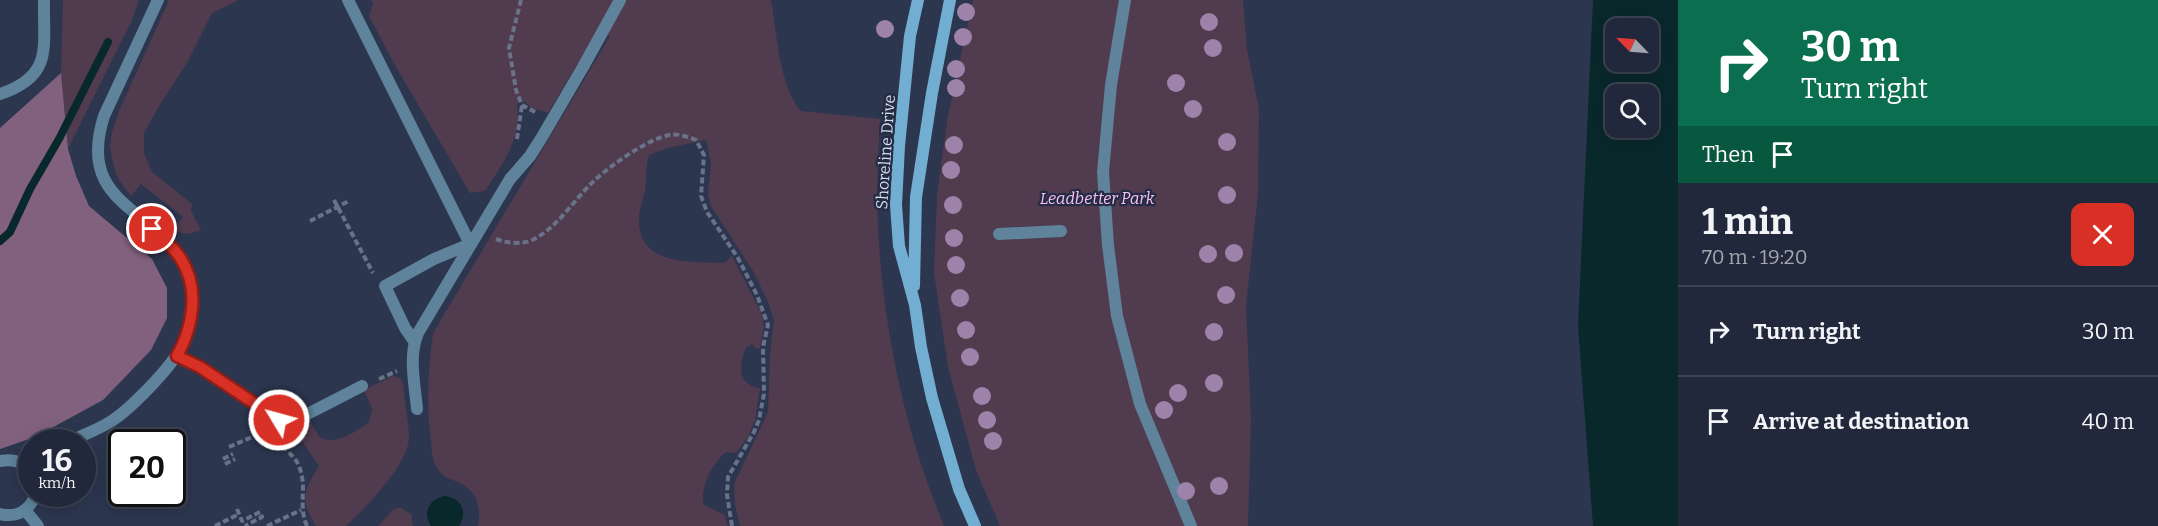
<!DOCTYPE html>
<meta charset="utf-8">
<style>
:root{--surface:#21283b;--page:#2d3446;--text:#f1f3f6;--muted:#a2a6af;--line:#3e4455}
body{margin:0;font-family:Bitter,serif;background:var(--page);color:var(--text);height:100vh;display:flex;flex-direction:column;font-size:22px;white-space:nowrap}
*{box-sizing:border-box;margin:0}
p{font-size:20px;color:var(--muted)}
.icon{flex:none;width:33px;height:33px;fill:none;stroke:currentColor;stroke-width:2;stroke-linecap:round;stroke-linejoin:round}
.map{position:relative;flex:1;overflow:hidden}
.side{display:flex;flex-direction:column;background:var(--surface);width:480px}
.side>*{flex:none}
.top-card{background:#0b6e4f;color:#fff;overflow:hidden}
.needle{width:39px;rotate:295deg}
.controls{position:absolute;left:1605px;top:18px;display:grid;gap:12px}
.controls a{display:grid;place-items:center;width:54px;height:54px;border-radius:12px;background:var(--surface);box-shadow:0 3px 15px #0003,0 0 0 2px var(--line);font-size:30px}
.speed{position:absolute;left:18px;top:429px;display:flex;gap:12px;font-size:30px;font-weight:700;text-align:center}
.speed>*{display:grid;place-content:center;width:78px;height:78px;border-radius:50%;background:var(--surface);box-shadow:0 3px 15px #0003,0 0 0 2px var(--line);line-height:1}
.speed small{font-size:15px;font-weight:400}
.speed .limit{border:3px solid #111;border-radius:9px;background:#fff;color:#111}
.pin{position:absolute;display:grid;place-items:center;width:51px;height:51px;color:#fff;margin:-26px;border:3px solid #fff;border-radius:50%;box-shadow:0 2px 6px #0007}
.me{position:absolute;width:66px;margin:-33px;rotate:307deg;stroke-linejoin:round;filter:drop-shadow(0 0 4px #0008)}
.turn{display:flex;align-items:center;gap:21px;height:126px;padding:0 24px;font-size:27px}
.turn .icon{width:78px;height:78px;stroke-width:2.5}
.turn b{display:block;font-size:42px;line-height:51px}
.then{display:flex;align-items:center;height:57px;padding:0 24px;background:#0003;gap:12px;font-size:22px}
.round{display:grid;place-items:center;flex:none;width:63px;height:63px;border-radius:12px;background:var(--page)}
.headline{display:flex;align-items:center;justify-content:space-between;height:102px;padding:0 24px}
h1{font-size:36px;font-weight:700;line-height:45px}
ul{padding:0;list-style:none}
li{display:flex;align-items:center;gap:18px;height:90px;padding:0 24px;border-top:2px solid var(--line)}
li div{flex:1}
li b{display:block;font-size:22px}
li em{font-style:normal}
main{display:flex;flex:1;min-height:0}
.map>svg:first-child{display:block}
.green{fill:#513b4f}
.forest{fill:#82617e}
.water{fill:#09282b;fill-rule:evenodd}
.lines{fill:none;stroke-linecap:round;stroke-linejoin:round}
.stream{stroke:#09282b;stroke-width:8}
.path{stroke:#697288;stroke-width:4;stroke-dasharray:6 3;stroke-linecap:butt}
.service{stroke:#5e839a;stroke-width:12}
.pedestrian{stroke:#5e839a;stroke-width:12}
.secondary{stroke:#71aed2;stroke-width:12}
.tree{fill:#9d82a9}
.route-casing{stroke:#8d1f18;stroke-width:15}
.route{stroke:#d93025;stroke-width:10}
.labels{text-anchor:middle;stroke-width:4.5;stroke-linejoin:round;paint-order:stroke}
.street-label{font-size:16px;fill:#d5dcec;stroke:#232c44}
.park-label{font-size:16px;font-style:italic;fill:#f9c1f2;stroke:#232c44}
</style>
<main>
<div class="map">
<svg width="1678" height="526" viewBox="0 0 1678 526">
<rect width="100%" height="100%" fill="#2c364f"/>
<path class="green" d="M 63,0 L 139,0 L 132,20 L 68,149 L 61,73 Z
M 169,0 L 238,0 L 212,13 L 187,63 L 162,101 L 144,133 L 144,153 L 152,172 L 192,204 L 191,211 L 201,230 C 191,234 184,236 174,229 L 183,217 L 141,184 L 131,196 L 118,179 L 114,168 L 110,146 L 112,132 L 119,111 Z
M 371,0 L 771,0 C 777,33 779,86 801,111 L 880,119 C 879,145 877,171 877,197 C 879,309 901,422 944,526 L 740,526 L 735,505 L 734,484 L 768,412 L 770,354 L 774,320 L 768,302 L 753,271 L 711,206 L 708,194 L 711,163 L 706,140 L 667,148 L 649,155 C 645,166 647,179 645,191 C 643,200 639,209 639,218 C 637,267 691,261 724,263 L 732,256 L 762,314 L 764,327 L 760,348 L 756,349 L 752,344 L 746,348 C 738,365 738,386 760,388 L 755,420 L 748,437 L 736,453 L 726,452 C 713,462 699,489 704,505 L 725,515 L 728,526 L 478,526 C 482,509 477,491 460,483 C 451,479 442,477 437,468 C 432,460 432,450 431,441 C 426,403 428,371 433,333 L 610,36 L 596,33 L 548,113 L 532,108 L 524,101 L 517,104 C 522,138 503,164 485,191 L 470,193 L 396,67 L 369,16 L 373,4 Z
M 973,0 L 1243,0 L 1247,50 L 1259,109 L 1258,193 L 1246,306 L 1251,418 L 1248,526 L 1000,526 L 976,470 L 948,367 L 934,273 L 937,195 L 948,115 Z
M 393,376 L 400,378 L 403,383 C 404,400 409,422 409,439 C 407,465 365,509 346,526 L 316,526 C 300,501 303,491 319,466 L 300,438 L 286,445 L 284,429 L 293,427 L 309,418 C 312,424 315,431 319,436 C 333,448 357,431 369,422 L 372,409 L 364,390 Z
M 401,508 L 411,514 L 413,526 L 378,526 L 394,509 Z"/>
<path class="forest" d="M 61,73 L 68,149 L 76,176 L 89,206 L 152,259 L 167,288 L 167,318 L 151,350 L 103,400 L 35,437 L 0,449 L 0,128 Z"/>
<path class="water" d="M 1593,0 L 1678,0 L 1678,526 L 1593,526 L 1578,326 ZM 1616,28 L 1648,28 L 1648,62 L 1616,62 ZM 1616,94 L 1648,94 L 1648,128 L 1616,128 Z
M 445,496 C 462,498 468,512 459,526 L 431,526 C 422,512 429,499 445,496 Z"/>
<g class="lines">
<path class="stream" d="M 0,241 L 10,232 L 30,189 L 59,139 L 108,42"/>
<path class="path" d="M 521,0 L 509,48 L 516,90 L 522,105 L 537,113
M 517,139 L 522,105
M 334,200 L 373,273
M 310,221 L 349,201
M 496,239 C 507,243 520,245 532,240 C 558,228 574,199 595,180 C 611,165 648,139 669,135 C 678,133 688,137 696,140 L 704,155 L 701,196 L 707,212 L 738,258 L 757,295 L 768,325 L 763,347 L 764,394 L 759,420 L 754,432 L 728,477 L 727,495 L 732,526
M 379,379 L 397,371
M 277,439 C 283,450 296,455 300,469 C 307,489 298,507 307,526
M 229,447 L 252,437 L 268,434
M 223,459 L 233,454
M 225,464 L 235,459
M 237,509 L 242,521 L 260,512 L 262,517 L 245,526
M 215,526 L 239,514
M 267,526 L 301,510"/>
<path class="service" d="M 1125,0 L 1111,85 L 1103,172 L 1108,245 L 1117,316 L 1140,404 L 1191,526
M 0,94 C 54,76 43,47 44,0
M 999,234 L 1061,231
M 177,356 L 200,367 L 279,420 L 286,423 L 292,422 L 362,386
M 69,442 C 83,435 97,430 110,422 C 125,413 136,401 148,389 C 176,360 196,336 191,293 C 190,281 187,268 180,258 C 146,205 77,201 104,116 L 158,0
M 0,461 C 12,459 24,461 32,472
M 0,514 C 17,518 30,510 36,494"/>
<path class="pedestrian" d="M 348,0 L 470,244 L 434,259 L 385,286 L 405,328 L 414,341
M 417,409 C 415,385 408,356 418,333 L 510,179 L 530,156 L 542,137 L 583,67 L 620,0
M 25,510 L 38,526"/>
<path class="secondary" d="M 918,0 L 910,36 L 899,146 L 896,205 L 899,246 L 915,305 L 921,347 L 932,398 L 959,489 L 975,526
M 914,286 L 916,197 L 932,93 L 950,0"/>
</g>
<g class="tree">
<circle cx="966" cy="12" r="9"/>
<circle cx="1209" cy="22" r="9"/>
<circle cx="885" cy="29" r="9"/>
<circle cx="963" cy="37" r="9"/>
<circle cx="1213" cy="48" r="9"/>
<circle cx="956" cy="69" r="9"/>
<circle cx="1176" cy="83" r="9"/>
<circle cx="956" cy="88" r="9"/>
<circle cx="1193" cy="109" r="9"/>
<circle cx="1227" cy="142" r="9"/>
<circle cx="954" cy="145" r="9"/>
<circle cx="951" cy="170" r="9"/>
<circle cx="1227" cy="195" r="9"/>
<circle cx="953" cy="205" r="9"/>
<circle cx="954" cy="238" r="9"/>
<circle cx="1234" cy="253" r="9"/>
<circle cx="1208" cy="254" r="9"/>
<circle cx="956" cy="265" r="9"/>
<circle cx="1226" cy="295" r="9"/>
<circle cx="960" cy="298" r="9"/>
<circle cx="966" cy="330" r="9"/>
<circle cx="1214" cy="332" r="9"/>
<circle cx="970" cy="357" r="9"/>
<circle cx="1214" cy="383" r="9"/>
<circle cx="1178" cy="393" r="9"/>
<circle cx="982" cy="396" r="9"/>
<circle cx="1164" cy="410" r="9"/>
<circle cx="987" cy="420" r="9"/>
<circle cx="993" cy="441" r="9"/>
<circle cx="1219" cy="486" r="9"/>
<circle cx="1186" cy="491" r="9"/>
</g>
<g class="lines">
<defs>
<path id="route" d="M 152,229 C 162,238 174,247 181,259 C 200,289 193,327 177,356 L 200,367 L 279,420"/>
</defs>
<use href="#route" class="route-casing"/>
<use href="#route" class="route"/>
</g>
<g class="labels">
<g class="street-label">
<text transform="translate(885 152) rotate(-86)" y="6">Shoreline Drive</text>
</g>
<g class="park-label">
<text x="1097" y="204">Leadbetter Park</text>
</g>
</g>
</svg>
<div class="controls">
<a><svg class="needle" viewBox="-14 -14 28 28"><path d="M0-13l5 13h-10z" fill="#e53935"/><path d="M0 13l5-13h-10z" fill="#a2a6af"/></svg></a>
<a><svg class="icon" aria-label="search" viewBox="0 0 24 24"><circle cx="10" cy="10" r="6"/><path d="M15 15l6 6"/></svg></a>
</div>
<div class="speed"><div>16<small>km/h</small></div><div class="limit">20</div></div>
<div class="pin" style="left:152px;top:229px;background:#d93025"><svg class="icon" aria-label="arrive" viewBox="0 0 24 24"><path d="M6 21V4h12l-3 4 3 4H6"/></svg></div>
<svg class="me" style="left:279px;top:420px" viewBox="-20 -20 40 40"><circle r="17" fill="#d93025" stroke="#fff" stroke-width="3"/><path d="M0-11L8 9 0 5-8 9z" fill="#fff"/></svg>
</div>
<section class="side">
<div class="top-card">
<div class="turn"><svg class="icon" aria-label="right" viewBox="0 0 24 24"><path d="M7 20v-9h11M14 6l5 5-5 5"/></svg><div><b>30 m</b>Turn right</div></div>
<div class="then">Then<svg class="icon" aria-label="arrive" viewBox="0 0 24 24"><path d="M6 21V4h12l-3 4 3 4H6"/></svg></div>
</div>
<div class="headline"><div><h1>1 min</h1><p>70 m · 19:20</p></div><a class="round" style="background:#d93025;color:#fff"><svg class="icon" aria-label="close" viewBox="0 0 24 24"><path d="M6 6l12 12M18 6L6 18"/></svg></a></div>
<ul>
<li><svg class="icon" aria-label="right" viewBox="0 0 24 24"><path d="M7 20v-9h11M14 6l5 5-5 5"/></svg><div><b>Turn right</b></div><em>30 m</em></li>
<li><svg class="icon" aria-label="arrive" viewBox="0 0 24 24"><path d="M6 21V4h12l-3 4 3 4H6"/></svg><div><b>Arrive at destination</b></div><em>40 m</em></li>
</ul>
</section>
</main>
